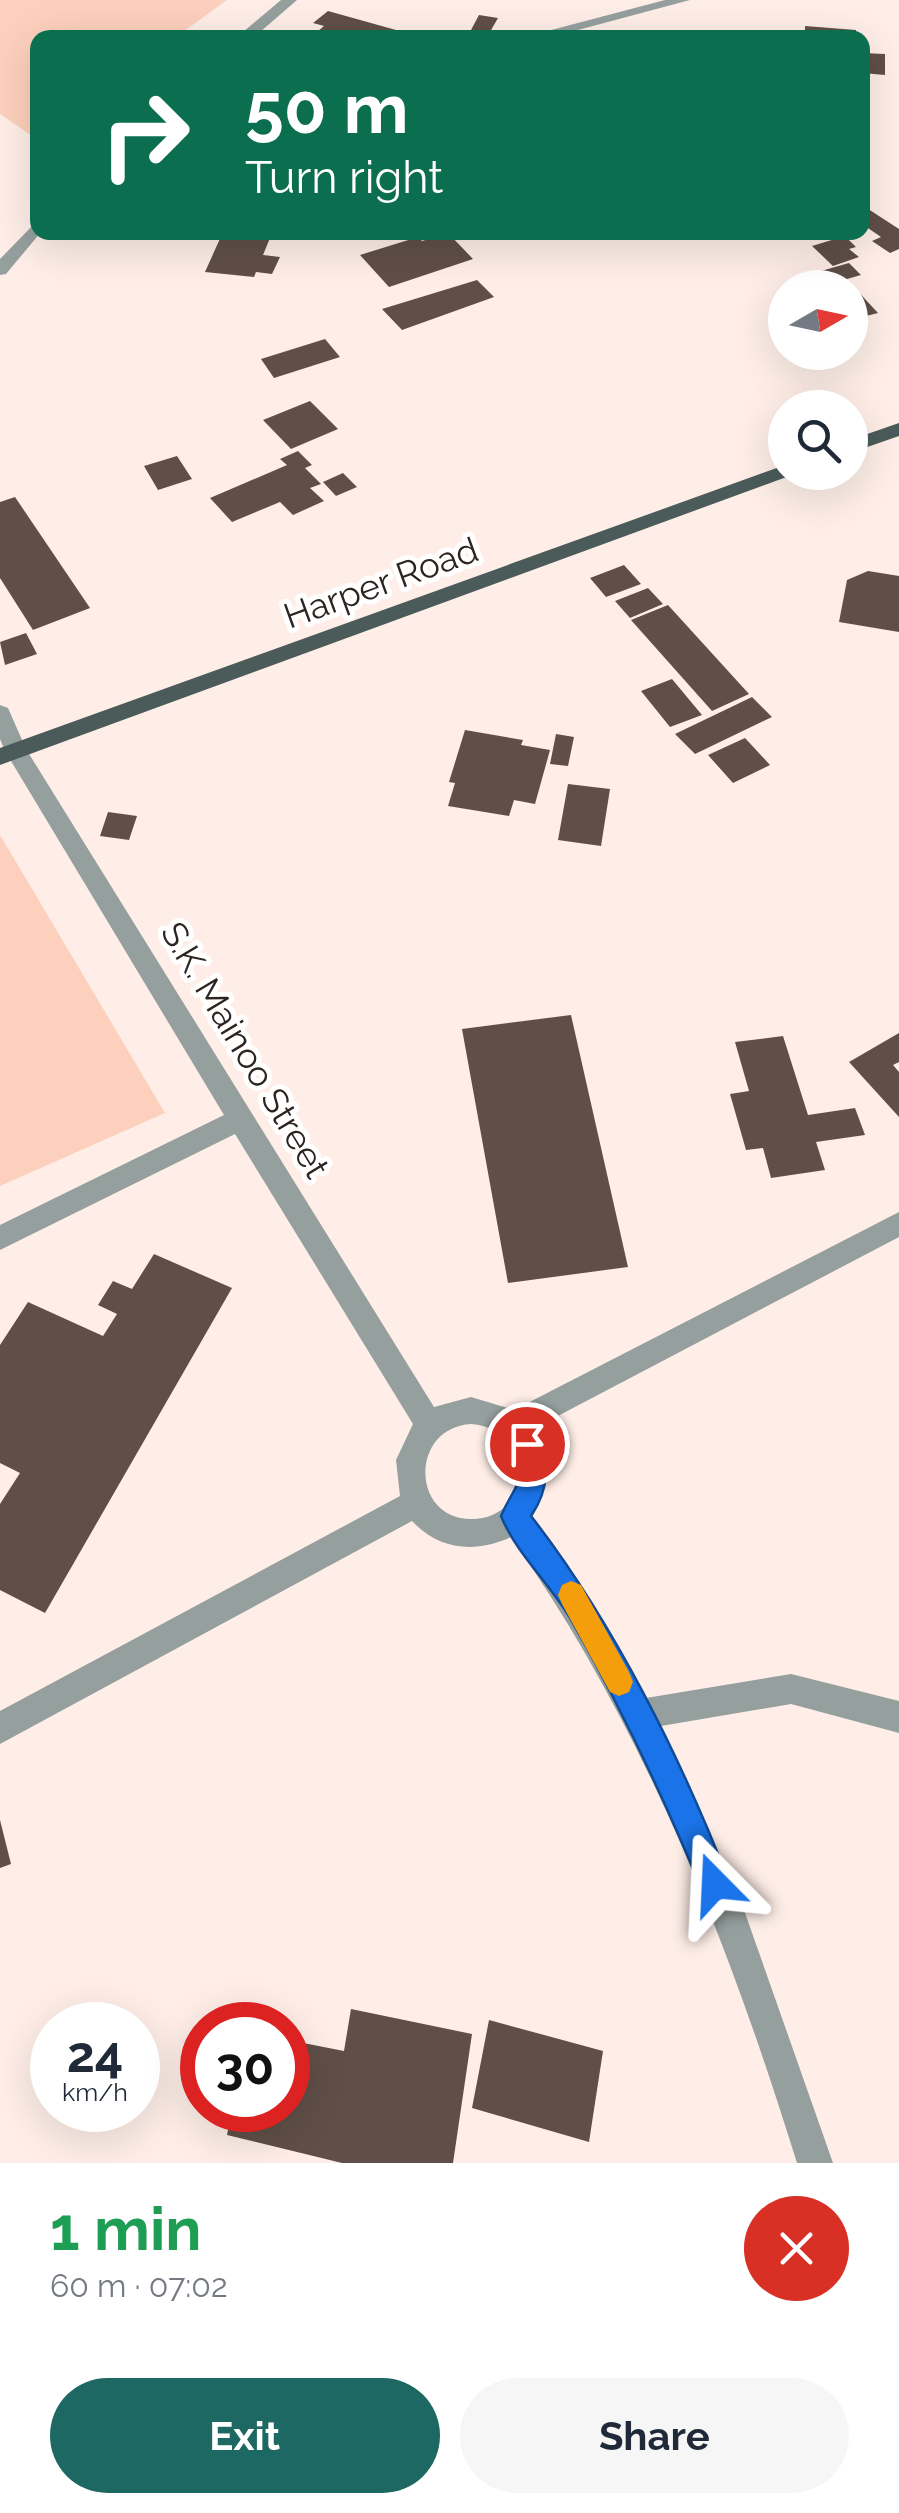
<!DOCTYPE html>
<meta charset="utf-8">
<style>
:root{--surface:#fff;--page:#f6f6f7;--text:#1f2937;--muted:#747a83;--accent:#1d6862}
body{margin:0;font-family:Raleway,sans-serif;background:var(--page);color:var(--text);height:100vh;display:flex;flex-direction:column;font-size:38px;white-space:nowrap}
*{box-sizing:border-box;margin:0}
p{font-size:32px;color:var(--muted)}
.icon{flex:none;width:55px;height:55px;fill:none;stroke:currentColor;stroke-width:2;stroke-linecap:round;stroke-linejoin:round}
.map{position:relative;height:2163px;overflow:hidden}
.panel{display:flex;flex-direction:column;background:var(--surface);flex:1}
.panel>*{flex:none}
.hud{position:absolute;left:30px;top:30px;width:840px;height:210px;border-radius:20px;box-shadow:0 10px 40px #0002;background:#0b6e4f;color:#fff;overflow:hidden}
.needle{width:65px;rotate:81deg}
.controls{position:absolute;left:768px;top:270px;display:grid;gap:20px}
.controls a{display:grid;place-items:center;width:100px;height:100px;border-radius:50%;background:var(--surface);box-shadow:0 10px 40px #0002;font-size:50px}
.speed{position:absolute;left:30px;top:2002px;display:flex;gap:20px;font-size:50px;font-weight:700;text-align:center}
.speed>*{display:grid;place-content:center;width:130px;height:130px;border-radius:50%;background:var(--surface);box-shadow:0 10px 40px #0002;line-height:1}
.speed small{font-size:25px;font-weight:400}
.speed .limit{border:15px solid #d22;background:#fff;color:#111}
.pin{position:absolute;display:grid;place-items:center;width:85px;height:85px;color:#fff;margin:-42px;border:5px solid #fff;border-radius:50%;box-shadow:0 2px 10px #0007}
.me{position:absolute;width:110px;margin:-55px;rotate:339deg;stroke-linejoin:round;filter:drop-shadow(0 0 8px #0008)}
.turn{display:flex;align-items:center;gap:35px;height:210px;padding:0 50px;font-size:45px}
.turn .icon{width:130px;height:130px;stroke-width:2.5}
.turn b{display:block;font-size:70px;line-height:85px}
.round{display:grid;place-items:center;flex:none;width:105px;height:105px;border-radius:52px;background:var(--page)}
.summary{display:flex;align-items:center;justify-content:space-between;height:170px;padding:0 50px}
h1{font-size:60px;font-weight:700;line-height:75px;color:#1e9e55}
.cta{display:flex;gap:20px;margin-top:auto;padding:20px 50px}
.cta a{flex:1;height:115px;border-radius:60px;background:var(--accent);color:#fff;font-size:40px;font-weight:700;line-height:115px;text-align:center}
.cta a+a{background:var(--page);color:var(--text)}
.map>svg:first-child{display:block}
.green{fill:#fcd0bc}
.building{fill:#604f48}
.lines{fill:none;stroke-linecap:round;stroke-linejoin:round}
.minor{fill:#959f9d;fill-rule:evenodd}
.major{fill:#4a5b59;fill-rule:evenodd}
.route{fill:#1a73e8;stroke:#114b97;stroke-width:2.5}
.slow{fill:#f59e0b}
.labels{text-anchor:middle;stroke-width:10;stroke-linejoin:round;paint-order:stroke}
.street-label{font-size:35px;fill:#2b2421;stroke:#fff}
</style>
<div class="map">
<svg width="899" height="2163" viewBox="0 0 899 2163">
<rect width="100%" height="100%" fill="#feeee7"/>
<path class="green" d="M 0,0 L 227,0 L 176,37 L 38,38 L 35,138 L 0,114 Z
M 0,835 L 165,1113 L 0,1186 Z"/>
<path class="building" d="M 328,11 L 396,30 L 387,38 L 310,38 L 324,26 L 313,23 Z
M 479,15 L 498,18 L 490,32 L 471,30 Z
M 805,26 L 856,30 L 856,38 L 805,38 Z
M 862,53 L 885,54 L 885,75 L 862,73 Z
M 862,205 L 899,229 L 899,249 L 890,253 L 872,241 L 881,237 L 862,224 Z
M 223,232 L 293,232 L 290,240 L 270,238 L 263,255 L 280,257 L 272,274 L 256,272 L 254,277 L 205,272 Z
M 448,233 L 473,259 L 389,287 L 360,255 L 418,237 L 422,241 Z
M 845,236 L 856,247 L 849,249 L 859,257 L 833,266 L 812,246 Z
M 849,263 L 861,275 L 826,285 L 814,273 Z
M 477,280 L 494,297 L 402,330 L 382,309 Z
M 850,282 L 852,285 L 878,313 L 850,320 L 850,288 L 835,286 Z
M 325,339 L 340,357 L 274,378 L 261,359 Z
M 310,401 L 338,429 L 291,449 L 263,420 Z
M 298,451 L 312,465 L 305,468 L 321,484 L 310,488 L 324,501 L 293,515 L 280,502 L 232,522 L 210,498 L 287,465 L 280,459 Z
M 177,456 L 192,479 L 158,490 L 144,466 Z
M 343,473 L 357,487 L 336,496 L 323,482 Z
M 15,497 L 90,608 L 33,630 L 0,578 L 0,502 Z
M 624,565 L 641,584 L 606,597 L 590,578 Z
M 868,571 L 899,576 L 899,632 L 839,622 L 847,580 Z
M 648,588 L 663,604 L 630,618 L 615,601 Z
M 668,605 L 749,694 L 712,711 L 631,620 Z
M 26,633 L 37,654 L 5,665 L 0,642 Z
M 672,679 L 702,715 L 670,727 L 641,691 Z
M 752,697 L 772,717 L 695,754 L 675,734 Z
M 465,730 L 523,740 L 521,745 L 550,750 L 535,804 L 514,800 L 509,816 L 448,806 L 455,783 L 449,782 Z
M 556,734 L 574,737 L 568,766 L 550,764 Z
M 745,738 L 770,765 L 733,783 L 708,755 Z
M 568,784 L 610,789 L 601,846 L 558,840 Z
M 108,812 L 137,816 L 129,840 L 100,836 Z
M 571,1015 L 628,1267 L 508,1283 L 462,1029 Z
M 899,1033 L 899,1062 L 893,1065 L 899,1072 L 899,1117 L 849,1062 Z
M 783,1036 L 808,1115 L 855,1108 L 865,1135 L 816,1142 L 825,1170 L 771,1178 L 763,1148 L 746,1150 L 730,1094 L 749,1091 L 735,1042 Z
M 154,1254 L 232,1288 L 45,1613 L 0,1590 L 0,1504 L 20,1473 L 0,1463 L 0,1345 L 28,1302 L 103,1336 L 117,1314 L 98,1305 L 113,1281 L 132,1289 Z
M 0,1820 L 11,1864 L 0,1868 Z
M 351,2009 L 472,2034 L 453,2163 L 342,2163 L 227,2135 L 232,2110 L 288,2110 L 288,2040 L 344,2051 Z
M 489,2020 L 603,2051 L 589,2142 L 472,2108 Z"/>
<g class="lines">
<path class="minor" d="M 281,0 L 297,0 L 253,38 L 236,38 Z
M 665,0 L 690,0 L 548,38 L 521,38 Z
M 38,220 L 41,232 L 6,274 L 0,275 L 0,259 Z
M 0,705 L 8,708 L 26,749 L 434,1407 L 471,1397 L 514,1410 L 899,1212 L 899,1237 L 533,1429 C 550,1460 550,1486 532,1517 L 575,1576 L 646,1698 L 791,1674 L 899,1701 L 899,1733 L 791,1704 L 661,1726 L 744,1910 L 833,2163 L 797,2163 C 728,1941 645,1728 511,1537 C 476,1553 440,1551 412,1521 L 0,1744 L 0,1711 L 400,1496 L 396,1460 L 413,1424 L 235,1134 L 0,1250 L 0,1225 L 224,1115 L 5,751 L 0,739 ZM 471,1424 C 533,1428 534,1516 475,1519 C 411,1523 408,1428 471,1424 Z"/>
<path class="major" d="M 899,423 L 899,436 L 850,453 L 850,440 Z
M 785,465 L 785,472 L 794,472 L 792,475 L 0,765 L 0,748 Z"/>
</g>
<path class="route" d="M 527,1431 L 536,1435 C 549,1465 550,1488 531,1516 C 614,1623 681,1758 730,1884 L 725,1895 L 715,1899 L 704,1895 C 665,1800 621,1707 570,1618 C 550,1584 516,1553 501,1516 C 516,1481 527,1486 514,1444 L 518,1435 Z"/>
<path class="slow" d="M 571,1581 L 581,1585 L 629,1672 L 633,1682 L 629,1692 L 619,1696 L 610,1692 L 562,1604 L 558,1595 L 562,1585 Z"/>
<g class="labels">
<g class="street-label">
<text transform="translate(381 583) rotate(-20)" y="12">Harper Road</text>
<text transform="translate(245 1050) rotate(59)" y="12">S.K. Mainoo Street</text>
</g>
</g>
</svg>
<div class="controls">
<a><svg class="needle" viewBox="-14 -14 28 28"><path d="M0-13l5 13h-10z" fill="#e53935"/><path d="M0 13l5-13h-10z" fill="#747a83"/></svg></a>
<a><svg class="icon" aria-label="search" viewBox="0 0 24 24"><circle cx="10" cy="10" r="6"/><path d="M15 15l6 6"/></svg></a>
</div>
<div class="speed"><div>24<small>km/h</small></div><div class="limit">30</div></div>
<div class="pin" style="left:527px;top:1444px;background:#d93025"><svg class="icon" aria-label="arrive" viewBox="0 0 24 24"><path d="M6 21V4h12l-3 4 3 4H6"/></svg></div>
<svg class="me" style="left:715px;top:1884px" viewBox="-20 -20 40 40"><path d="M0-17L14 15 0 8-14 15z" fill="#1a73e8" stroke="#fff" stroke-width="4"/></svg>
<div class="hud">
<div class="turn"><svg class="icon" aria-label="right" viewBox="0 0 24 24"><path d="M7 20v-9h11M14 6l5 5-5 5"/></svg><div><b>50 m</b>Turn right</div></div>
</div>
</div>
<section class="panel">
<div class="summary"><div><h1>1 min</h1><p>60 m · 07:02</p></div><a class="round" style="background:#d93025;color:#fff"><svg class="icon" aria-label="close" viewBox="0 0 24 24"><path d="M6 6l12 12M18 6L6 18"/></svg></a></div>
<div class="cta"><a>Exit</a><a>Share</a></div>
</section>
